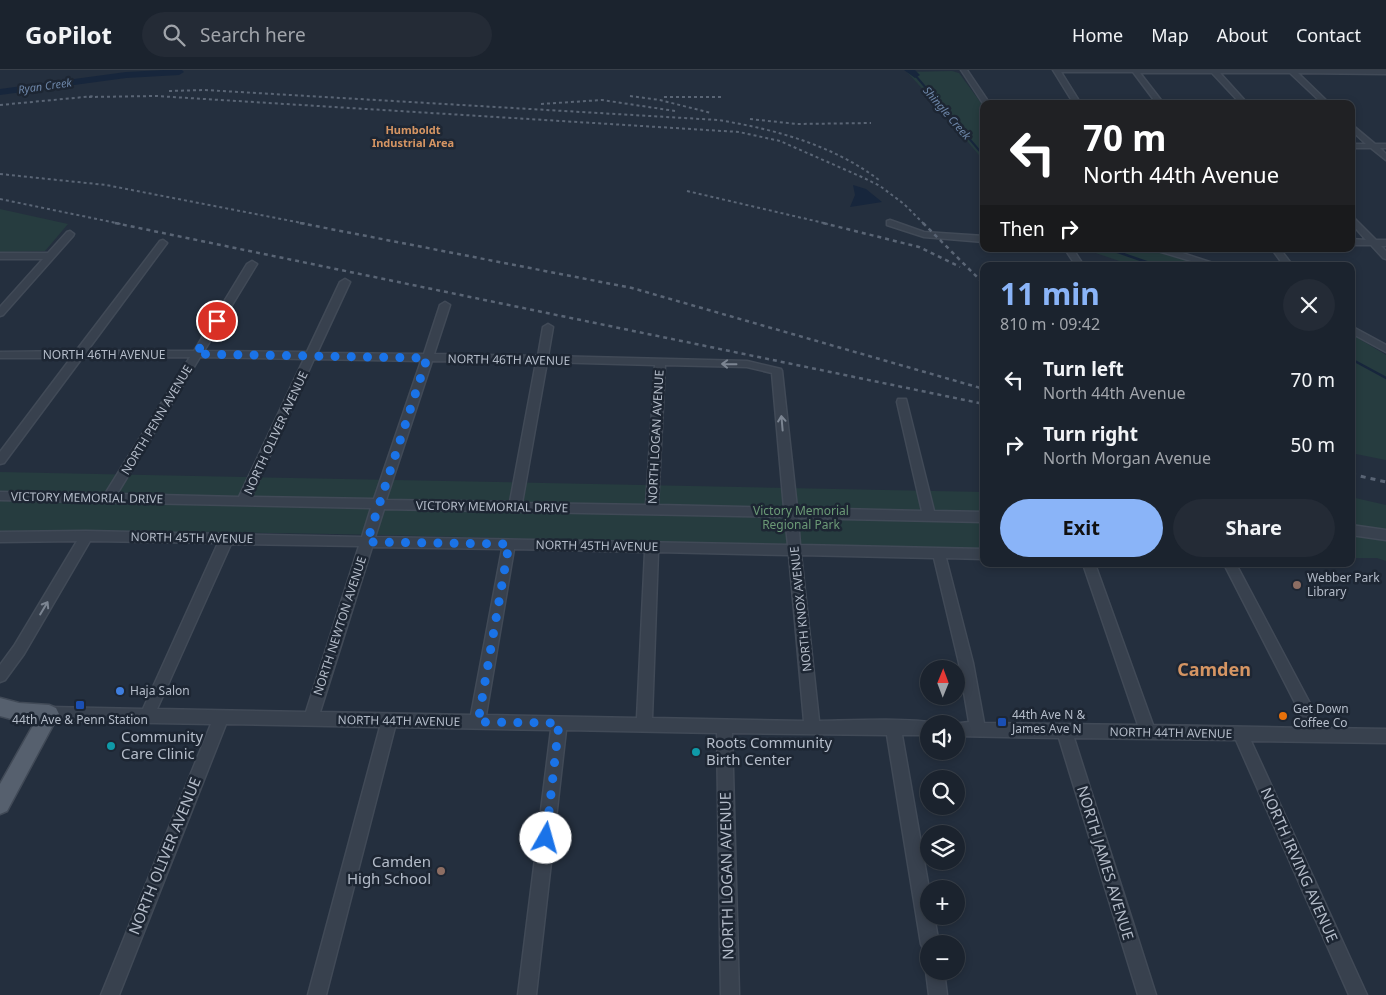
<!DOCTYPE html>
<meta charset="utf-8">
<style>
:root{--surface:#1b232e;--page:#242b36;--text:#f1f3f6;--muted:#a0a4aa;--line:#39404a;--accent:#8ab4f8}
body{margin:0;font-family:"Noto Sans",sans-serif;background:var(--page);color:var(--text);height:100vh;display:flex;flex-direction:column;font-size:19px;white-space:nowrap}
*{box-sizing:border-box;margin:0}
p{font-size:16px;color:var(--muted)}
.icon{flex:none;width:28px;height:28px;fill:none;stroke:currentColor;stroke-width:2;stroke-linecap:round;stroke-linejoin:round}
.map{position:relative;flex:1;overflow:hidden}
.sheet{position:absolute;left:980px;top:192px;width:375px;height:305px;display:flex;flex-direction:column;background:var(--surface);border-radius:10px;box-shadow:0 2px 8px #0003,0 0 0 1px var(--line)}
.sheet>*{flex:none}
.hud{position:absolute;left:980px;top:30px;width:375px;height:152px;border-radius:10px;box-shadow:0 2px 8px #0003,0 0 0 1px var(--line);background:#202124;color:#fff;overflow:hidden}
.needle{width:32px;rotate:1deg}
.buttons{position:absolute;left:920px;top:590px;display:grid;gap:10px}
.buttons a{display:grid;place-items:center;width:45px;height:45px;border-radius:50%;background:var(--surface);box-shadow:0 2px 8px #0003,0 0 0 1px var(--line);font-size:25px}
.pin{position:absolute;display:grid;place-items:center;width:42px;height:42px;color:#fff;margin:-21px;border:2px solid #fff;border-radius:50%;box-shadow:0 1px 5px #0007}
.me{position:absolute;width:55px;margin:-28px;rotate:7deg;stroke-linejoin:round;filter:drop-shadow(0 0 4px #0008)}
.turn{display:flex;align-items:center;gap:18px;height:105px;padding:0 20px;font-size:22px}
.turn .icon{width:65px;height:65px;stroke-width:2.5}
.turn b{display:block;font-size:35px;line-height:42px}
.then{display:flex;align-items:center;height:48px;padding:0 20px;background:#0003;gap:10px;font-size:19px}
.round{display:grid;place-items:center;flex:none;width:52px;height:52px;border-radius:26px;background:var(--page)}
.head{display:flex;align-items:center;justify-content:space-between;height:85px;padding:0 20px}
h1{font-size:30px;font-weight:700;line-height:38px;color:var(--accent)}
.action{display:flex;gap:10px;margin-top:auto;padding:10px 20px}
.action a{flex:1;height:58px;border-radius:30px;background:var(--accent);color:#111;font-size:20px;font-weight:700;line-height:58px;text-align:center}
.action a+a{background:var(--page);color:var(--text)}
ul{padding:0;list-style:none}
li{display:flex;align-items:center;gap:15px;height:65px;padding:0 20px}
li div{flex:1}
li b{display:block;font-size:19px}
li em{font-style:normal}
header{display:flex;align-items:center;gap:30px;box-sizing:border-box;height:70px;padding:0 25px;background:var(--surface);border-bottom:1px solid var(--line)}
header strong{font-size:24px}
nav{display:flex;gap:28px;margin-inline-start:auto;font-size:18px}
.search{width:350px;height:45px;background:var(--page);display:flex;align-items:center;gap:12px;box-sizing:border-box;padding:0 18px;border-radius:28px;color:var(--muted);font-size:19px}
.map>svg:first-child{display:block}
.green{fill:#263c3f}
.water{fill:#17263c}
.lines{fill:none;stroke-linecap:round;stroke-linejoin:round}
.stream-far1{stroke:#17263c;stroke-width:2}
.stream{stroke:#17263c;stroke-width:2.5}
.river{fill:#17263c;fill-rule:evenodd}
.minor-casing{stroke:#414a57;stroke-width:3}
.major-casing{stroke:#414a57;stroke-width:3}
.minor{fill:#38414e;fill-rule:evenodd}
.major{fill:#56606e;fill-rule:evenodd}
.rail-far2{stroke:#5a6575;stroke-width:2;stroke-dasharray:3 3;stroke-linecap:butt}
.rail-far1{stroke:#5a6575;stroke-width:2.5;stroke-dasharray:4 4;stroke-linecap:butt}
.rail{stroke:#5a6575;stroke-width:3;stroke-dasharray:5 5;stroke-linecap:butt}
.oneway{stroke:#7c8592}
.route{stroke:#1a73e8;stroke-width:9;stroke-dasharray:0 16.2}
.education-dot{fill:#8d6e63;stroke:#1d2633;stroke-width:2}
.shop-dot{fill:#3f7fe0;stroke:#1d2633;stroke-width:2}
.transit-dot{fill:#1a4fb4;stroke:#1d2633;stroke-width:2}
.food-dot{fill:#e8710a;stroke:#1d2633;stroke-width:2}
.culture-dot{fill:#0f9aa8;stroke:#1d2633;stroke-width:2}
.labels{text-anchor:middle;stroke-width:5;stroke-linejoin:round;paint-order:stroke}
.far-water-label{font-size:11px;font-style:italic;fill:#6d86a8;stroke:#1d2633}
.far-neighbourhood-label{font-size:11px;font-weight:bold;fill:#d59563;stroke:#1d2633}
.street-label{font-size:12px;fill:#b4bcc9;stroke:#1d2633}
.park-label{font-size:12px;fill:#6b9a76;stroke:#1d2633}
.poi-label{font-size:12px;fill:#b4bcc9;stroke:#1d2633;text-anchor:start}
.near-poi-label{font-size:15px;fill:#b4bcc9;stroke:#1d2633;text-anchor:start}
.near-street-label{font-size:15px;fill:#b4bcc9;stroke:#1d2633}
.district-label{font-size:18px;font-weight:bold;fill:#d59563;stroke:#1d2633}
</style>
<header>
<strong>GoPilot</strong>
<div class="search"><svg class="icon" aria-label="search" viewBox="0 0 24 24"><circle cx="10" cy="10" r="6"/><path d="M15 15l6 6"/></svg>Search here</div>
<nav><a>Home</a><a>Map</a><a>About</a><a>Contact</a></nav>
</header>
<div class="map">
<svg width="1386" height="925" viewBox="0 0 1386 925">
<rect width="100%" height="100%" fill="#242f3e"/>
<path class="green" d="M 952,1 L 959,3 L 984,37 L 984,91 L 930,27 L 907,2 Z
M 0,139 L 68,154 L 45,181 L 0,182 Z
M 1084,179 L 1149,179 L 1206,196 L 1134,196 Z
M 1351,264 L 1386,285 L 1386,390 L 1351,383 Z
M 0,402 L 984,422 L 984,483 C 656,474 328,458 0,463 Z
M 1351,427 L 1386,435 L 1386,491 L 1377,488 L 1351,488 Z"/>
<path class="water" d="M 853,115 L 866,119 L 882,132 L 850,137 L 855,125 Z"/>
<g class="lines">
<path class="stream-far1" d="M 915,5 L 984,86"/>
<path class="stream" d="M 1109,179 L 1158,196
M 1351,289 L 1386,308"/>
<path class="river" d="M 164,0 L 182,0 L 184,2 L 179,5 L 126,8 L 0,25 L 0,19 L 126,2 Z
M 904,0 L 915,0 L 920,5 L 915,8 Z"/>
<defs>
<path id="minor" d="M 961,0 L 967,0 L 990,34 L 984,35 Z
M 1053,0 L 1386,0 L 1386,4 L 1298,3 L 1330,34 L 1323,34 L 1290,3 L 1220,3 L 1248,34 L 1241,34 L 1212,3 L 1140,3 L 1164,34 L 1157,34 L 1133,2 L 1061,2 L 1081,34 L 1074,34 Z
M 1351,54 L 1375,74 L 1386,74 L 1386,78 L 1380,78 L 1386,84 L 1386,90 L 1371,78 L 1351,78 L 1351,74 L 1366,74 L 1351,60 Z
M 1351,145 L 1376,170 L 1386,170 L 1386,176 L 1381,176 L 1386,181 L 1386,189 L 1383,188 L 1371,175 L 1351,175 L 1351,169 L 1366,170 L 1351,153 Z
M 890,150 L 924,162 L 984,166 L 984,172 L 924,167 L 887,155 L 887,151 Z
M 70,161 L 74,164 L 73,166 L 3,245 L 0,246 L 0,237 L 43,189 L 0,189 L 0,183 L 48,183 L 67,162 Z
M 163,170 L 167,173 L 87,281 L 194,281 L 247,194 L 252,191 L 257,194 L 204,281 L 307,282 L 340,212 L 345,209 L 350,212 L 317,283 L 424,284 L 440,235 L 445,232 L 450,235 L 434,284 L 538,286 L 543,257 L 548,254 L 553,257 L 548,286 L 747,291 L 781,299 L 782,301 L 797,438 L 922,441 L 897,332 L 898,329 L 906,329 L 934,441 L 984,442 L 984,452 L 798,448 L 800,475 L 984,479 L 984,489 L 946,488 L 973,593 L 984,653 L 1138,655 L 1083,494 L 1095,494 L 1153,655 L 1308,658 L 1224,494 L 1236,494 L 1323,658 L 1386,659 L 1386,673 L 1251,671 L 1367,925 L 1349,925 L 1236,670 L 1074,668 L 1156,925 L 1138,925 L 1059,668 L 956,666 L 956,654 L 952,654 L 969,652 L 959,593 L 934,488 L 801,485 L 819,651 C 839,651 922,647 935,654 L 929,654 L 929,665 L 902,665 L 929,819 L 929,846 L 934,846 L 939,874 L 929,874 L 929,882 L 924,880 L 921,874 L 887,665 L 732,663 L 739,925 L 721,925 L 717,663 L 566,660 L 536,925 L 518,925 L 551,660 L 395,657 L 326,925 L 308,925 L 380,657 L 226,654 L 119,925 L 101,925 L 211,654 L 49,651 L 44,649 L 42,644 L 44,639 L 49,637 L 143,639 L 218,473 L 90,471 L 24,584 L 5,610 L 0,612 L 0,595 L 14,576 L 77,471 L 0,472 L 0,462 L 86,461 L 362,467 L 371,438 L 0,430 L 0,422 L 105,424 L 190,287 L 82,288 L 4,393 L 0,394 L 0,382 L 71,288 L 0,288 L 0,282 L 76,281 L 160,171 ZM 200,287 L 304,289 L 239,427 L 117,424 ZM 314,289 L 421,291 L 374,429 L 251,427 ZM 432,291 L 536,292 L 510,432 L 386,430 ZM 547,292 L 655,295 L 646,435 L 522,433 ZM 665,295 L 747,297 L 772,303 L 784,438 L 658,435 ZM 384,439 L 785,447 L 788,475 L 375,467 ZM 231,474 L 359,476 L 306,642 L 157,639 ZM 372,477 L 502,479 L 471,645 L 320,642 ZM 514,479 L 645,482 L 637,648 L 486,645 ZM 658,482 L 789,485 L 804,651 L 652,648 Z
M 1065,179 L 1073,179 L 1084,196 L 1076,196 Z
M 1157,179 L 1170,179 L 1222,196 L 1208,196 L 1158,181 Z
M 1272,179 L 1280,179 L 1293,196 L 1284,196 Z
M 1351,256 L 1386,275 L 1386,282 L 1351,263 Z
M 1351,455 L 1386,460 L 1386,470 L 1351,465 Z
M 929,895 L 929,901 L 944,901 L 947,925 L 929,925 L 926,901 Z"/>
<path id="major" d="M 0,628 L 19,633 L 49,635 L 56,638 L 59,644 L 7,741 L 0,744 L 0,714 L 35,652 L 19,651 L 0,646 Z"/>
</defs>
<use href="#minor" class="minor-casing"/>
<use href="#major" class="major-casing"/>
<use href="#minor" class="minor"/>
<use href="#major" class="major"/>
<path class="rail-far2" d="M 169,21 L 205,20 L 718,50 C 774,59 833,75 879,110
M 630,26 L 660,30 L 711,43
M 89,27 L 156,26 L 739,62 L 780,71 L 864,108 L 880,116 L 904,134 L 924,154
M 664,27 L 723,27
M 541,34 L 602,30 L 675,41
M 0,35 L 95,26
M 750,49 L 797,54 L 871,53
M 0,104 L 106,115 L 307,154
M 687,121 L 828,154
M 0,129 L 121,154"/>
<path class="rail-far1" d="M 115,153 L 984,334
M 300,153 L 632,218 L 984,319
M 823,153 L 919,177 L 960,197
M 923,153 L 984,214"/>
<path class="rail" d="M 1351,404 L 1386,412"/>
</g>
<defs><path id="oneway-shaft" d="M-6 0H5M1.5-3L5.5 0L1.5 3" fill="none" stroke-width="1.6" stroke-linecap="round" stroke-linejoin="round" transform="scale(1.25)"/></defs>
<g class="oneway">
<use href="#oneway-shaft" transform="translate(729 294) rotate(-179)"/>
<use href="#oneway-shaft" transform="translate(782 353) rotate(-95)"/>
<use href="#oneway-shaft" transform="translate(44 538) rotate(-59)"/>
</g>
<g class="lines">
<path class="route" d="M 217,251 L 196,284 L 427,288 L 367,472 L 509,474 L 478,652 L 559,653 L 546,768"/>
</g>
<g class="education-dot">
<circle cx="1297" cy="515" r="5"/>
<circle cx="441" cy="801" r="5"/>
</g>
<circle class="shop-dot" cx="120" cy="621" r="5"/>
<g class="transit-dot">
<rect x="75" y="630" width="10" height="10" rx="2.5"/>
<rect x="997" y="647" width="10" height="10" rx="2.5"/>
</g>
<circle class="food-dot" cx="1283" cy="646" r="5"/>
<g class="culture-dot">
<circle cx="111" cy="676" r="5"/>
<circle cx="696" cy="682" r="5"/>
</g>
<g class="labels">
<g class="far-water-label">
<text transform="translate(45 16) rotate(-8)" y="4">Ryan Creek</text>
<text transform="translate(947 43) rotate(49)" y="4">Shingle Creek</text>
</g>
<g class="far-neighbourhood-label">
<text x="413" y="64">Humboldt<tspan x="413" dy="13">Industrial Area</tspan></text>
</g>
<g class="street-label">
<text x="104" y="289">NORTH 46TH AVENUE</text>
<text transform="translate(509 290) rotate(1)" y="4">NORTH 46TH AVENUE</text>
<text transform="translate(157 350) rotate(-59)" y="4">NORTH PENN AVENUE</text>
<text transform="translate(276 363) rotate(-65)" y="4">NORTH OLIVER AVENUE</text>
<text transform="translate(656 367) rotate(-87)" y="4">NORTH LOGAN AVENUE</text>
<text transform="translate(87 428) rotate(1)" y="4">VICTORY MEMORIAL DRIVE</text>
<text transform="translate(492 437) rotate(1)" y="4">VICTORY MEMORIAL DRIVE</text>
<text transform="translate(192 468) rotate(1)" y="4">NORTH 45TH AVENUE</text>
<text transform="translate(597 476) rotate(1)" y="4">NORTH 45TH AVENUE</text>
<text transform="translate(801 539) rotate(-96)" y="4">NORTH KNOX AVENUE</text>
<text transform="translate(340 556) rotate(-72)" y="4">NORTH NEWTON AVENUE</text>
<text transform="translate(399 651) rotate(1)" y="4">NORTH 44TH AVENUE</text>
<text transform="translate(1171 663) rotate(1)" y="4">NORTH 44TH AVENUE</text>
</g>
<g class="park-label">
<text x="801" y="445">Victory Memorial<tspan x="801" dy="14">Regional Park</tspan></text>
</g>
<g class="poi-label">
<text x="1307" y="512">Webber Park<tspan x="1307" dy="14">Library</tspan></text>
<text x="130" y="625">Haja Salon</text>
<text x="1293" y="643">Get Down<tspan x="1293" dy="14">Coffee Co</tspan></text>
<text x="1012" y="649">44th Ave N &amp;<tspan x="1012" dy="14">James Ave N</tspan></text>
<text x="80" y="654" text-anchor="middle">44th Ave &amp; Penn Station</text>
</g>
<g class="near-poi-label">
<text x="121" y="672">Community<tspan x="121" dy="17">Care Clinic</tspan></text>
<text x="706" y="678">Roots Community<tspan x="706" dy="17">Birth Center</tspan></text>
<text x="431" y="797" text-anchor="end">Camden<tspan x="431" dy="17">High School</tspan></text>
</g>
<g class="near-street-label">
<text transform="translate(165 786) rotate(-68)" y="5">NORTH OLIVER AVENUE</text>
<text transform="translate(1105 793) rotate(73)" y="5">NORTH JAMES AVENUE</text>
<text transform="translate(1299 795) rotate(66)" y="5">NORTH IRVING AVENUE</text>
<text transform="translate(727 806) rotate(-91)" y="5">NORTH LOGAN AVENUE</text>
</g>
<g class="district-label">
<text x="1214" y="606">Camden</text>
</g>
</g>
</svg>
<div class="buttons">
<a><svg class="needle" viewBox="-14 -14 28 28"><path d="M0-13l5 13h-10z" fill="#e53935"/><path d="M0 13l5-13h-10z" fill="#a0a4aa"/></svg></a>
<a><svg class="icon" aria-label="sound" viewBox="0 0 24 24"><path d="M4 9h4l5-4v14l-5-4H4zM17 9q2 3 0 6"/></svg></a>
<a><svg class="icon" aria-label="search" viewBox="0 0 24 24"><circle cx="10" cy="10" r="6"/><path d="M15 15l6 6"/></svg></a>
<a><svg class="icon" aria-label="layers" viewBox="0 0 24 24"><path d="M12 4l9 5-9 5-9-5zM3 14l9 5 9-5"/></svg></a>
<a>+</a>
<a>−</a>
</div>
<div class="pin" style="left:217px;top:251px;background:#d93025"><svg class="icon" aria-label="arrive" viewBox="0 0 24 24"><path d="M6 21V4h12l-3 4 3 4H6"/></svg></div>
<svg class="me" style="left:546px;top:768px" viewBox="-20 -20 40 40"><circle r="19" fill="#fff"/><path d="M0-13L10 11 0 6-10 11z" fill="#1a73e8"/></svg>
<div class="hud">
<div class="turn"><svg class="icon" aria-label="left" viewBox="0 0 24 24"><path d="M17 20v-9H6M10 6l-5 5 5 5"/></svg><div><b>70 m</b>North 44th Avenue</div></div>
<div class="then">Then<svg class="icon" aria-label="right" viewBox="0 0 24 24"><path d="M7 20v-9h11M14 6l5 5-5 5"/></svg></div>
</div>
<section class="sheet">
<div class="head"><div><h1>11 min</h1><p>810 m · 09:42</p></div><a class="round"><svg class="icon" aria-label="close" viewBox="0 0 24 24"><path d="M6 6l12 12M18 6L6 18"/></svg></a></div>
<ul>
<li><svg class="icon" aria-label="left" viewBox="0 0 24 24"><path d="M17 20v-9H6M10 6l-5 5 5 5"/></svg><div><b>Turn left</b><p>North 44th Avenue</p></div><em>70 m</em></li>
<li><svg class="icon" aria-label="right" viewBox="0 0 24 24"><path d="M7 20v-9h11M14 6l5 5-5 5"/></svg><div><b>Turn right</b><p>North Morgan Avenue</p></div><em>50 m</em></li>
</ul>
<div class="action"><a>Exit</a><a>Share</a></div>
</section>
</div>
